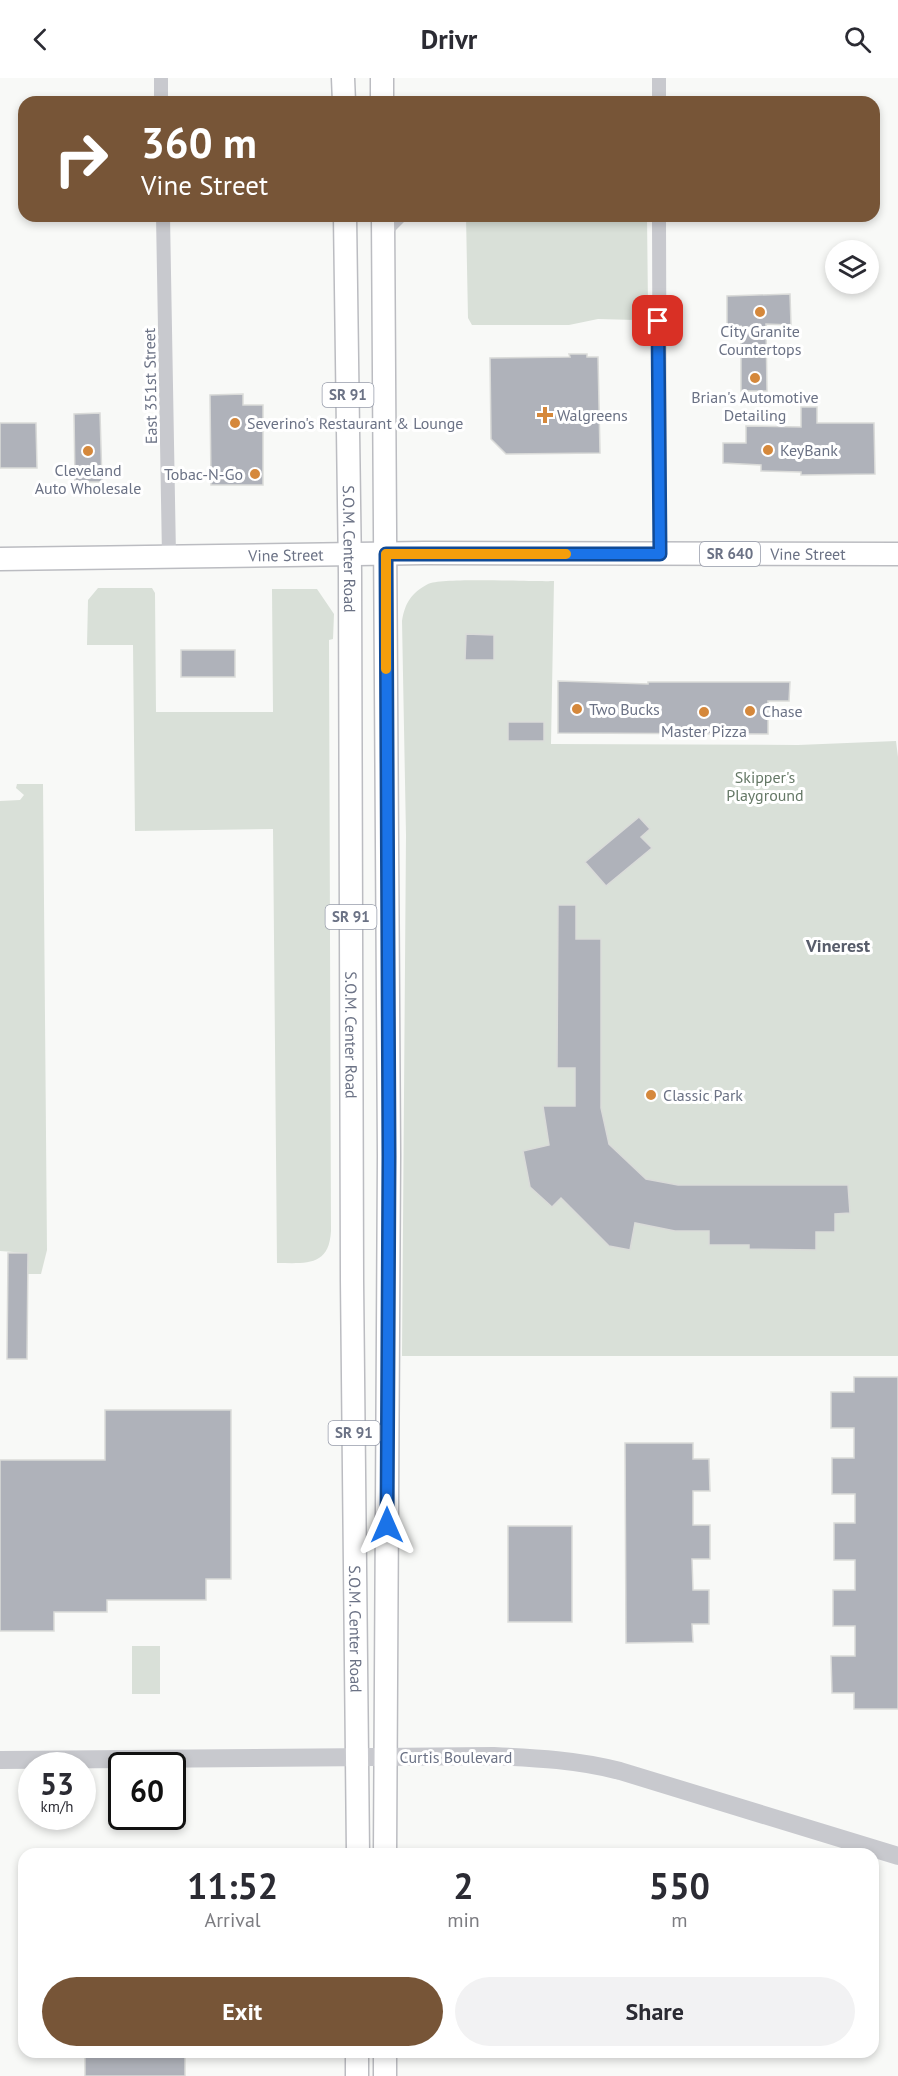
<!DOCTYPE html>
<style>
:root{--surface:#fff;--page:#f2f2f3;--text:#2b2b33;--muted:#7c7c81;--accent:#775537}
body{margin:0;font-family:"PT Sans",sans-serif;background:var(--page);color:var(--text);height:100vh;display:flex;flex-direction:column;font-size:22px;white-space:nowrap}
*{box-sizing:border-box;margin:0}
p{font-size:20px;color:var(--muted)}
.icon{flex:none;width:33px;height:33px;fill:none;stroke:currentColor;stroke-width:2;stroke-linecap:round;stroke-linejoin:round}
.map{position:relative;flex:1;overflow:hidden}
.details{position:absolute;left:18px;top:1770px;width:861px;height:210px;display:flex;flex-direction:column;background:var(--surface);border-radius:18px;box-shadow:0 3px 9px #0003}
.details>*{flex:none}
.banner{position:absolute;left:18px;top:18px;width:862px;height:126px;border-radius:18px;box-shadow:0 3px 9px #0003;background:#775537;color:#fff;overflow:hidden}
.buttons{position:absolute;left:825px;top:162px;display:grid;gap:12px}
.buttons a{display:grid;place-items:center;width:54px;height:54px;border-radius:50%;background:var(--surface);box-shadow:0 3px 9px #0003;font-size:30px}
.speed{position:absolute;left:18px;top:1674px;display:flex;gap:12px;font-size:30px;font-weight:700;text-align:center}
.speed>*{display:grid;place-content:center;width:78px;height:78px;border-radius:50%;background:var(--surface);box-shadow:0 3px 9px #0003;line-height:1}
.speed small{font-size:15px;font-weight:400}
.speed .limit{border:3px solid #111;border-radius:9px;background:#fff;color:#111}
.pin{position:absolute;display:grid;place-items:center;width:51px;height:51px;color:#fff;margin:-26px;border-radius:12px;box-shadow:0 3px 9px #0006}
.me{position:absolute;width:66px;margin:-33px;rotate:0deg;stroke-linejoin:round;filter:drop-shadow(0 0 4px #0008)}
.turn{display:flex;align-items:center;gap:21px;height:126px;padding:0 24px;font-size:27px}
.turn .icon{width:78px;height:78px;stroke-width:2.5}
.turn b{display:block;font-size:42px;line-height:51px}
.eta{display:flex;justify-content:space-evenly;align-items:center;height:102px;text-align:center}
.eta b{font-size:36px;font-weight:800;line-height:42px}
.cta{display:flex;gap:12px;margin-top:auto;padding:12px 24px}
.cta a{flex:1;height:69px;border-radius:36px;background:var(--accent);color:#fff;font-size:24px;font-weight:800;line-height:69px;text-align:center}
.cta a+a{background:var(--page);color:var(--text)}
header{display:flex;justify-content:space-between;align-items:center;height:78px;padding:0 24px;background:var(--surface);font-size:27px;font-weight:800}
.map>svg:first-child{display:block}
.green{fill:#d9e0d8}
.building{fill:#afb2ba;stroke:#dadbd9;stroke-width:1.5}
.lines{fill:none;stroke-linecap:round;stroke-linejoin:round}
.primary-casing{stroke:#bbbcc1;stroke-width:25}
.minor{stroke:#c8c9ce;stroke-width:14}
.tertiary{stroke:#c8c9ce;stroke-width:18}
.primary{stroke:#fff;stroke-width:22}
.route-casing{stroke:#114b97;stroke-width:15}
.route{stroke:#1a73e8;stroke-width:10}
.slow{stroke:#f59e0b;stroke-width:10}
.poi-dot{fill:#d5883b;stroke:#fff;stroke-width:2}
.labels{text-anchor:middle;stroke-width:6;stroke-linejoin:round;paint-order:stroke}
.shield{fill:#fff;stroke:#979caa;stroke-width:1.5}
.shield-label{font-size:15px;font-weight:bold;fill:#6b7285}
.poi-label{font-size:16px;fill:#6b7285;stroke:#fff;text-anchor:start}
.street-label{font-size:16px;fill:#6b7285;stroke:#fff}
.park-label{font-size:16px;fill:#657866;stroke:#fff}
.neighbourhood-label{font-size:18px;font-weight:bold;fill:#585d6b;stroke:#fff}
</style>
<header><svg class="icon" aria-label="back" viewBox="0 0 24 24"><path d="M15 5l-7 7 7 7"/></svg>Drivr<svg class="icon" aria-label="search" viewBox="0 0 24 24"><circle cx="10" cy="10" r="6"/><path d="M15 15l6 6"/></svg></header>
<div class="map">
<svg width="898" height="1998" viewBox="0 0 898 1998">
<rect width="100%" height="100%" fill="#f8f9f7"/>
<path class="green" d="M 466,138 L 647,138 L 648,229 L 641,240 L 635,242 L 598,241 L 569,247 L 472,247 L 468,240 Z
M 554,503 L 551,666 L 798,667 L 896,663 L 898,679 L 898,1278 L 402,1278 L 406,757 L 402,543 C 405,525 411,515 428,506 C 442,499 532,504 554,503 Z
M 98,510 L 152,510 L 155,515 L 156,634 L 273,634 L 272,511 L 317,511 L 334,536 L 333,561 L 329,562 L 331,1153 C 329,1189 306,1185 277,1185 L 273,751 L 135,753 L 133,567 L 87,567 L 88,522 Z
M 17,706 L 43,706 L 47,1172 L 41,1196 L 28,1196 L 27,1175 L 0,1173 L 0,723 L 20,722 L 24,717 L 16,710 Z
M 132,1568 L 160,1568 L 160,1616 L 132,1616 Z"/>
<path class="building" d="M 790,216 L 791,247 L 766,246 L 767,313 L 741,313 L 741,248 L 727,249 L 727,218 Z
M 569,276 L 587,276 L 587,279 L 598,279 L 600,375 L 506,376 L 491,361 L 490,280 L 570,279 Z
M 243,316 L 243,327 L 263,327 L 263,407 L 211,407 L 210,317 Z
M 801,329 L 817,329 L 817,345 L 874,345 L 875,396 L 801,397 L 801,394 L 761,393 L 761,387 L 723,385 L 723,365 L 746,365 L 746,348 L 801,349 Z
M 100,335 L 102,404 L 75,404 L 74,336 Z
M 0,345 L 36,345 L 37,390 L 0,390 Z
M 466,556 L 494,557 L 494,582 L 465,582 Z
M 181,572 L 235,572 L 235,599 L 181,599 Z
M 558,603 L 648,606 L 648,604 L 790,604 L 789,623 L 768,623 L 768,656 L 558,655 Z
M 508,644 L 544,644 L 544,663 L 508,663 Z
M 639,739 L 650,751 L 641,759 L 652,770 L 606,808 L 585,784 Z
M 558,827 L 576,827 L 576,861 L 601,861 L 601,1030 L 609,1066 L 646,1101 L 678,1107 L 848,1107 L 850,1135 L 835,1136 L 835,1154 L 816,1154 L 816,1172 L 749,1171 L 749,1167 L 709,1167 L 709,1153 L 675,1153 L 635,1145 L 630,1172 L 609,1168 L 561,1120 L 552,1129 L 530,1109 L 523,1073 L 549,1067 L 543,1028 L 575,1028 L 575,990 L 557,990 Z
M 8,1175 L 28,1175 L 27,1281 L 7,1281 Z
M 854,1299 L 898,1299 L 898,1631 L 854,1631 L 854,1615 L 832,1615 L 831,1578 L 855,1578 L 855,1548 L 833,1548 L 833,1512 L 855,1512 L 855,1482 L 834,1482 L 834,1445 L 855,1445 L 855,1416 L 832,1416 L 832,1380 L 854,1380 L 854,1350 L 831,1350 L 831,1314 L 854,1314 Z
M 105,1332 L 231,1332 L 231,1501 L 206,1501 L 206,1522 L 107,1522 L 107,1534 L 54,1534 L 54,1553 L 0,1553 L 0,1382 L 105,1382 Z
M 625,1365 L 693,1365 L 693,1381 L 709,1381 L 710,1413 L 693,1413 L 693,1447 L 710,1447 L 710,1481 L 692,1481 L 693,1512 L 709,1512 L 709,1546 L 692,1546 L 693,1564 L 626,1565 Z
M 508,1448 L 572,1448 L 572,1544 L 508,1544 Z
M 85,1974 L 185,1974 L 185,1998 L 85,1998 Z"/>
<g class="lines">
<defs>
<g id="primary">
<path d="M 343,0 L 344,24"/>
<path d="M 382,0 L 382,24"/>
<path id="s1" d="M 345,138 L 350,495 L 352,1202 L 358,1776"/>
<path d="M 383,138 L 389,1078 L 385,1776"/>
<path id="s2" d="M 0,481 L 424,475 L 898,476"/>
<path d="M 385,1974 L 385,1998"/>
<path d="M 357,1998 L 357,1974"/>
</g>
</defs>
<use href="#primary" class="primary-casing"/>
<path class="minor" d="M 161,0 L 161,24
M 659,0 L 659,24
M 163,138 L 169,478
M 659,138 L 660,476
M 383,155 L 400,138"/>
<path class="tertiary" d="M 0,1682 L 494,1678 C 537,1680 578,1682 620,1693 L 898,1778"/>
<use href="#primary" class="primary"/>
</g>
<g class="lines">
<defs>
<path id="route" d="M 387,1447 L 389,1078 L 386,476 L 660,476 L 658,243"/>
</defs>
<use href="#route" class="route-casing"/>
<use href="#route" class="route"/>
<path class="slow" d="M 386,591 L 386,476 L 566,476"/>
</g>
<g class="poi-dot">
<circle cx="760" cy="234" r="6"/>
<circle cx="755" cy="300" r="6"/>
<path d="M542 328h6v6h6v6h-6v6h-6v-6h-6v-6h6z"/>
<circle cx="235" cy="345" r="6"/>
<circle cx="768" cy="372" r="6"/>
<circle cx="88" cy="373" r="6"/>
<circle cx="255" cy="396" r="6"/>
<circle cx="577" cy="631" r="6"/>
<circle cx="750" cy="633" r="6"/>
<circle cx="704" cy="634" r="6"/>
<circle cx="651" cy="1017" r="6"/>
</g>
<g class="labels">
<g class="shield">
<rect x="322.5" y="305" width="51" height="24" rx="4.5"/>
<rect x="700" y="464" width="60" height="24" rx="4.5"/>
<rect x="325.5" y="827" width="51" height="24" rx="4.5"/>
<rect x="328.5" y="1343" width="51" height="24" rx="4.5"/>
</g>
<g class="shield-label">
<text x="348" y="322">SR 91</text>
<text x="730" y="481">SR 640</text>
<text x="351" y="844">SR 91</text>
<text x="354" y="1360">SR 91</text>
</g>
<g class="poi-label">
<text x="760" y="259" text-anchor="middle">City Granite<tspan x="760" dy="18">Countertops</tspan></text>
<text x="755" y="325" text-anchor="middle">Brian's Automotive<tspan x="755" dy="18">Detailing</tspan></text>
<text x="557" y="343">Walgreens</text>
<text x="247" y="351">Severino's Restaurant &amp; Lounge</text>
<text x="780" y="378">KeyBank</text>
<text x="88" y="398" text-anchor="middle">Cleveland<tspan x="88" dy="18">Auto Wholesale</tspan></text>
<text x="243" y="402" text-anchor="end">Tobac-N-Go</text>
<text x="589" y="637">Two Bucks</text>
<text x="762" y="639">Chase</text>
<text x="704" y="659" text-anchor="middle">Master Pizza</text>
<text x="663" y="1023">Classic Park</text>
</g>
<g class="street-label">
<text transform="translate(150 308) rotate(-91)" y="6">East 351st Street</text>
<text dy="6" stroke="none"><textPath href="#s1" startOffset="333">S.O.M. Center Road</textPath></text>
<text dy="6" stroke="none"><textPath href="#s2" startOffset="808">Vine Street</textPath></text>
<text dy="6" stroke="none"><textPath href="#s2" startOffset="286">Vine Street</textPath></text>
<text dy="6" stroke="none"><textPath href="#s1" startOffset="819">S.O.M. Center Road</textPath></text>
<text dy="6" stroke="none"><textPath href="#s1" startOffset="1413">S.O.M. Center Road</textPath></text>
<text x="456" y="1685">Curtis Boulevard</text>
</g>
<g class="park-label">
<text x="765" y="705">Skipper's<tspan x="765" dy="18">Playground</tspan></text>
</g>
<g class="neighbourhood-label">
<text x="838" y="874">Vinerest</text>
</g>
</g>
</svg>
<div class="buttons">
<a><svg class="icon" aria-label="layers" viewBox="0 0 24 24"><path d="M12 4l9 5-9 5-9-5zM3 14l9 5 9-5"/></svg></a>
</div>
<div class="speed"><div>53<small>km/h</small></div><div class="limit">60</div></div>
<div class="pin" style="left:658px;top:243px;background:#d93025"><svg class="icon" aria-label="arrive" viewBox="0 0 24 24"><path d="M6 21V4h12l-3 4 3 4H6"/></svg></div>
<svg class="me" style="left:387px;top:1447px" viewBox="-20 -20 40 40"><path d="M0-17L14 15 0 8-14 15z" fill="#1a73e8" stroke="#fff" stroke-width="4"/></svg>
<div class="banner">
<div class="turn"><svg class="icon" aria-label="right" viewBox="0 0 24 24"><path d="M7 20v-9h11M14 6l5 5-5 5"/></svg><div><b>360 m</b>Vine Street</div></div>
</div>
<section class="details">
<div class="eta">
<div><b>11:52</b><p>Arrival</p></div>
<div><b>2</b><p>min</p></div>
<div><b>550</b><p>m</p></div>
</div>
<div class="cta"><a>Exit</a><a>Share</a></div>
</section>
</div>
